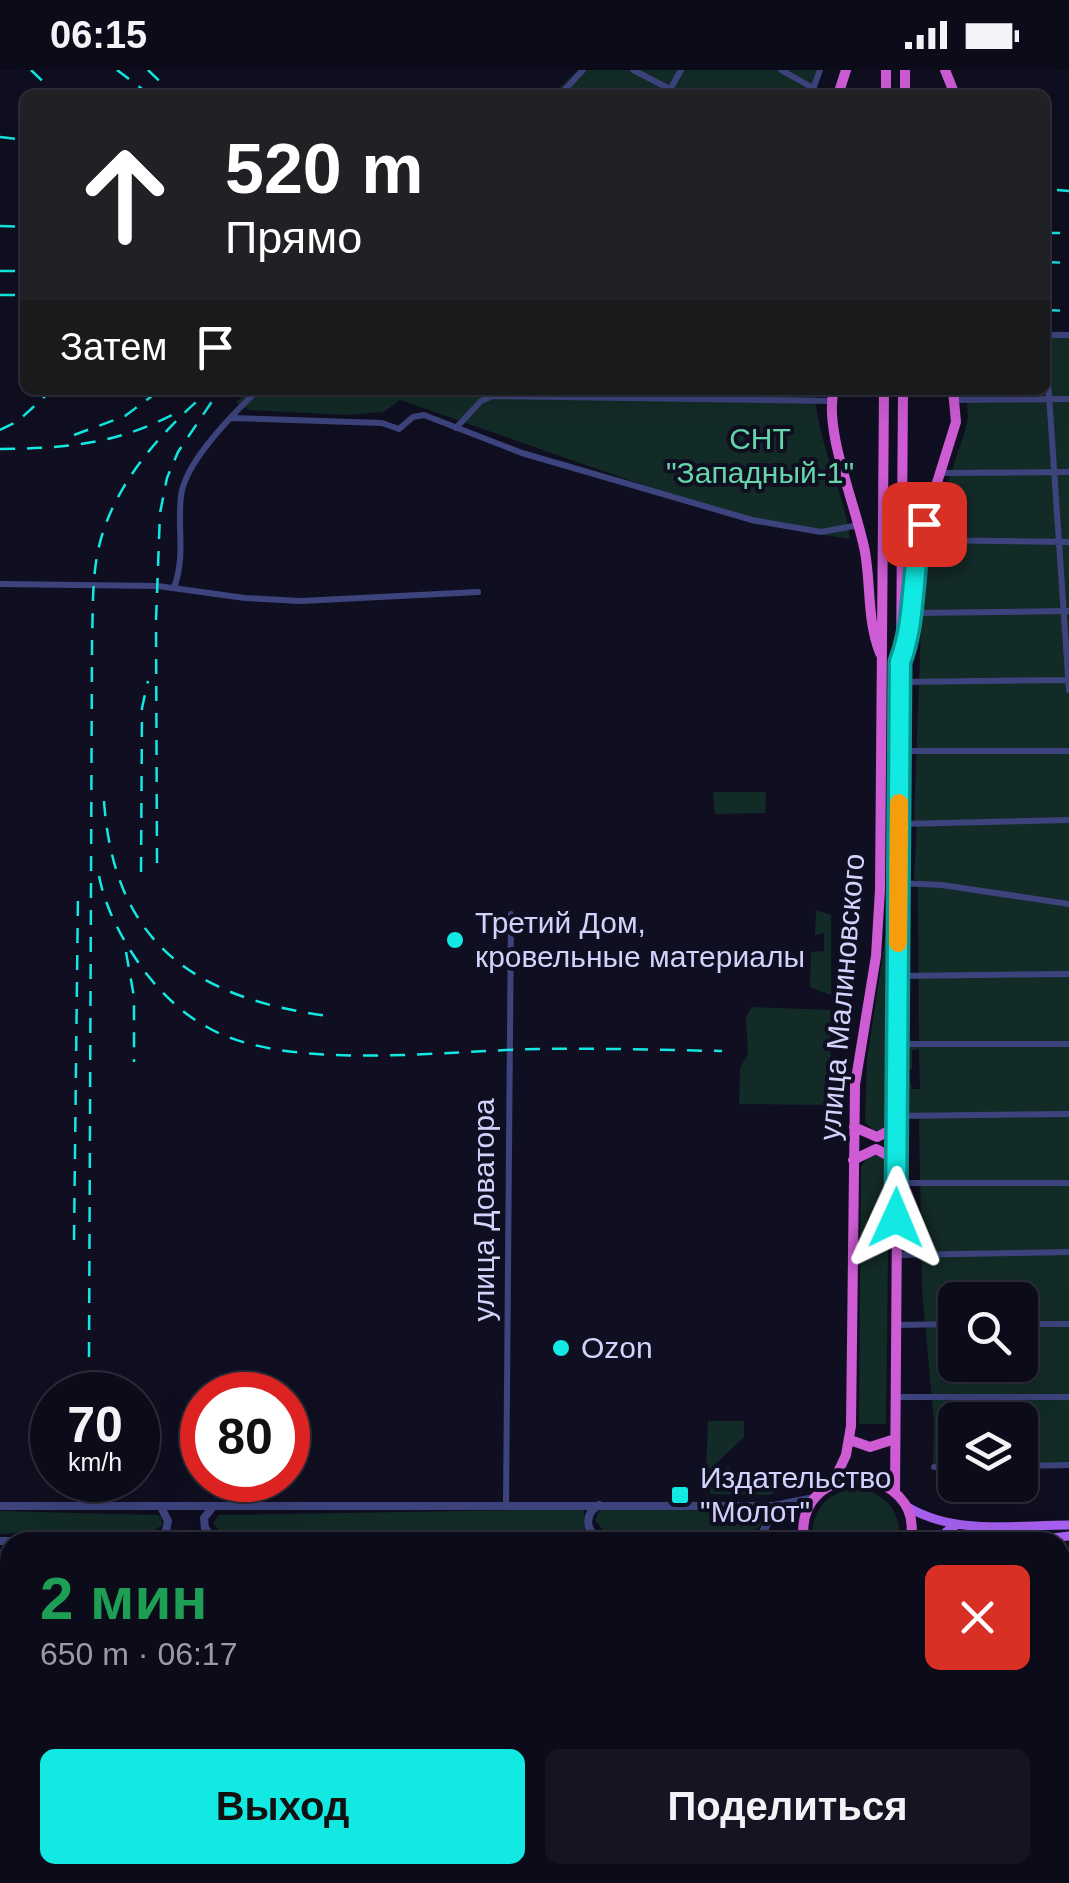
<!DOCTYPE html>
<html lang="ru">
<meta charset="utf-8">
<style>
:root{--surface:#0c0b19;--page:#151422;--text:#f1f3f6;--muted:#9a9ba2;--line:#2c2b38;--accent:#11e9e2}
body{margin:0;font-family:Arial,sans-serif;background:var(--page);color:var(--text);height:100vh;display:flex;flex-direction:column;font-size:38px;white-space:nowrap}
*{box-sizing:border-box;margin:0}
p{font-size:32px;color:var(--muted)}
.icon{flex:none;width:55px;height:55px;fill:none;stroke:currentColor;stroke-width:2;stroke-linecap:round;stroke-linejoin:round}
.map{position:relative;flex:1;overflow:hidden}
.details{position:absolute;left:0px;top:1462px;width:1070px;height:352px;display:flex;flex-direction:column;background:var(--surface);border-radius:30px 30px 0 0;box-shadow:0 10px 40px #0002,0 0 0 2px var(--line)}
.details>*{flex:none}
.top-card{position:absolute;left:20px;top:20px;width:1030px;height:305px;border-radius:15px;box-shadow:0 10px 40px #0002,0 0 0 2px var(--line);background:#202124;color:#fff;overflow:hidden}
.fabs{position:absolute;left:938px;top:1212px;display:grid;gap:20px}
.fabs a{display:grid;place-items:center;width:100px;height:100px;border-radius:15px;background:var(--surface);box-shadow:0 10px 40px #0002,0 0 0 2px var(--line);font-size:50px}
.speed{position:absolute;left:30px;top:1302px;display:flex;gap:20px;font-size:50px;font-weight:700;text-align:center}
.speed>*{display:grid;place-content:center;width:130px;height:130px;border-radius:50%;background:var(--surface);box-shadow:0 10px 40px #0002,0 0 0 2px var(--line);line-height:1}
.speed small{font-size:25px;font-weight:400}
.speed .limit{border:15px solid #d22;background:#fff;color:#111}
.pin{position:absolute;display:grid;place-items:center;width:85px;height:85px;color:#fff;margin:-42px;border-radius:20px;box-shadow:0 5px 15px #0006}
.me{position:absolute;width:110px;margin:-55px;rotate:1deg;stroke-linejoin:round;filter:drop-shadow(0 0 8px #0008)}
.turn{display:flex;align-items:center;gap:35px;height:210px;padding:0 40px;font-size:45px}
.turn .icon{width:130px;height:130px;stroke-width:2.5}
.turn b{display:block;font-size:70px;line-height:85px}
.then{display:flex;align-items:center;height:95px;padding:0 40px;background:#0003;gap:20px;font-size:38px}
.round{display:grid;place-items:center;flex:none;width:105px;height:105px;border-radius:15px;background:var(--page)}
.headline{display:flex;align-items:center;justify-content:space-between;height:170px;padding:0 40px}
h1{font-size:60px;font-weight:700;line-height:75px;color:#1e9e55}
.primary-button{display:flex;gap:20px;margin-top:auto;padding:20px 40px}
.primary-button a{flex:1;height:115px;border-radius:15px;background:var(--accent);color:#111;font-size:40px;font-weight:700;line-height:115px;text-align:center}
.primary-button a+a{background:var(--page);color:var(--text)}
.status{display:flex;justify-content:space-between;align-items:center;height:70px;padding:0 50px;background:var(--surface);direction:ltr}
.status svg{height:28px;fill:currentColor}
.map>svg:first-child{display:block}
.green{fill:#132b27;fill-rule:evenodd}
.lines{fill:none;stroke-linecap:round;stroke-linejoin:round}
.minor{stroke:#3d447d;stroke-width:6}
.tertiary{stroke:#3d447d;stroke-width:8}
.primary{stroke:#a962f4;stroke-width:9}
.trunk{stroke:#ce5cd5;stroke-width:10}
.rail{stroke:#11e9e2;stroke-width:2.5;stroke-dasharray:15 12;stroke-linecap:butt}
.route-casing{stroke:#0b9793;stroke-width:25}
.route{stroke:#11e9e2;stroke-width:18}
.slow{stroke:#f59e0b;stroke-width:18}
.poi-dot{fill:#11e9e2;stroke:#100f21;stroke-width:4}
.labels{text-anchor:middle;stroke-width:8;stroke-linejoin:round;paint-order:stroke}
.park-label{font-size:30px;fill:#64d6aa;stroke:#100f21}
.poi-label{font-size:30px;fill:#d2d3fc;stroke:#100f21;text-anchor:start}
.street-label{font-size:30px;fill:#d2d3fc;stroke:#100f21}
</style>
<div class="status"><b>06:15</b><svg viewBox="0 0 49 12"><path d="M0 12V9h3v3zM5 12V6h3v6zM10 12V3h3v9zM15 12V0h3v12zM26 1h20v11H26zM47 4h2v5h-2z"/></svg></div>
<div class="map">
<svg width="1069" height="1813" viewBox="0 0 1069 1813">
<rect width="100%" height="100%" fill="#100f21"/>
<path class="green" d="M 578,0 L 822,0 L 813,25 L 552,25 Z
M 1045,261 L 1069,262 L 1069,1396 L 1020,1397 L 1020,1350 L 955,1350 L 955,1399 L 933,1399 L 934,1353 L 922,1219 L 919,1047 L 909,1044 L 909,1006 L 912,1019 L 920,1019 L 919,979 L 912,980 L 912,999 L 909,999 L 910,977 L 919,976 L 918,810 L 914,810 L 917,751 L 914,751 L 923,505 L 926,478 L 964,364 L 968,347 L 966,320 L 1045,320 ZM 955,1230 L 1020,1230 L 1020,1295 L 955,1295 Z
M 250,320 L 815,320 C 816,371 844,419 850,469 L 755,454 L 400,330 L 384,342 L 348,345 L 249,340 L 236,332 Z
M 888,655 L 893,655 L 886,1052 L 882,1059 L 874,1061 L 865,1052 L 867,990 L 886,863 Z
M 713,722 L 766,722 L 765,743 L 715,744 Z
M 816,840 L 831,845 L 831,925 L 810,917 L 811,882 L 824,881 L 824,863 L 815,865 Z
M 752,937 L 830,940 L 831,1032 L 824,1035 L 739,1034 L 740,998 L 748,984 L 746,947 Z
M 876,1085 L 885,1090 L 889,1097 L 886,1354 L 859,1354 L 861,1097 L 867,1088 Z
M 708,1351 L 744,1351 L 744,1367 L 706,1403 Z
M 728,1396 L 744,1413 L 791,1415 L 769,1425 L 710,1424 L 712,1412 Z
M 863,1419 C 889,1426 902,1445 899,1472 L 813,1472 C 809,1440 830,1417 863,1419 Z
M 584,1439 L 585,1462 L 220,1462 L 213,1453 L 219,1445 Z
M 604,1439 L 755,1441 L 760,1444 L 763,1453 L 753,1462 L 603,1460 L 595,1450 L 599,1441 Z
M 0,1441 L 157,1445 L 161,1447 L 162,1455 L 153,1461 L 54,1460 L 0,1464 Z"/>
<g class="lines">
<path class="minor" d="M 633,0 L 670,19
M 781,0 L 813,18
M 560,25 L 583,0
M 667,25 L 681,0
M 811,25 L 820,0
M 1045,265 L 1069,265
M 1045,266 L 1069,620
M 956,330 L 1069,329
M 231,348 L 382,353 L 399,359 L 413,347 L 424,345 L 522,383 L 752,450 L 821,462 L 859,455
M 456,358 L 481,331 L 492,326 L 831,331
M 941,403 L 1069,402
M 919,470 L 1069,472
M 0,514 L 158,516 L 245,528 L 301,531 L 478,522
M 174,518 C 186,483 177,460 181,426 C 185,392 234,343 258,320
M 912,543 L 1069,541
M 900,612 L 1068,610
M 900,681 L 1069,681
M 900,754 L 1069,750
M 899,813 L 942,815 L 1069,834
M 898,906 L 1069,904
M 897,974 L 1069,974
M 896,1046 L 1069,1044
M 896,1113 L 1069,1113
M 896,1185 L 1069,1182
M 1020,1254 L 1069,1254
M 896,1255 L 955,1254
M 895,1327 L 1069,1327
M 1020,1396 L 1069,1395
M 934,1397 L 955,1397
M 506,1436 L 511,844
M 1068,1537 L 1069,1606
M 1060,1684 L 1069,1683
M 0,1702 L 10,1703
M 182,1813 L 182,1805
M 311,1813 L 311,1805"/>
<path class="tertiary" d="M 0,1436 L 774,1436 L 814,1428
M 755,1436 L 765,1444 L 768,1452 L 759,1470
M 212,1438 L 204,1448 L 205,1458 L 215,1471
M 597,1468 C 585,1458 585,1443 599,1435
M 0,1471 L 599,1469 L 769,1472
M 158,1472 L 165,1465 L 168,1451 L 161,1437"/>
<path class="primary" d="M 906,1436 C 955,1466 1014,1455 1069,1455
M 944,1472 L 946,1462 L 955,1456
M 1018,1472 L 1069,1466"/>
<path class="trunk" d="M 945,0 L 955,25
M 838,25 L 846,0
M 886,25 L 886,0
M 905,25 L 905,0
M 834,320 C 823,360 857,438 865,482 C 871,515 867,551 880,583
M 904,581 L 909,566 L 919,470 L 956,352 L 953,320
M 854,1057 L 877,1067 L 896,1057
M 853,1090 L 876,1079 L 896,1090
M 850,1370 L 870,1377 L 895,1369
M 832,1415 L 846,1385 L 851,1356 L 855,1015 L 876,886 L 880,820 L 884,320
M 895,1423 L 903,320
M 804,1472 C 792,1385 928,1394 910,1472
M 857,1813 L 857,1805
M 892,1813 L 892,1805"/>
<path class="rail" d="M 31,0 L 57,25
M 117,0 L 150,25
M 148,0 L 174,25
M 0,67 L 25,70
M 1057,120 L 1069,121
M 0,156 L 25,157
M 1045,163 L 1069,163
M 1045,192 L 1069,193
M 0,201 L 25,201
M 0,225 L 25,225
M 1045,240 L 1069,241
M 0,360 L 18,351 L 52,320
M 74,365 L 125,346 L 160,320
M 0,379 C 66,378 114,375 174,344
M 104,731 C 114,873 194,928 328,946
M 157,793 L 156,551 L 160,443 L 167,408 L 178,382 L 217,324
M 141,802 L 142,638 L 148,611
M 99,806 C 106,841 124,873 145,902 C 162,924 183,944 207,957 C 286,1003 448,980 539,979 C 600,978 661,980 722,981
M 126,882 L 134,927 L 134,992
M 74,1170 L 78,822
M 89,1287 L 92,572 C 93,544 92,514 97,486 C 109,419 160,362 210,320"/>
</g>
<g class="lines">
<defs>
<path id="route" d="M 896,1148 L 900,592 C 917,547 910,499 924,454"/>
</defs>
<use href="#route" class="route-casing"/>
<use href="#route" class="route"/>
<path class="slow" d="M 898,873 L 899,733"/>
</g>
<g class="poi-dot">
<circle cx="455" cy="870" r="10"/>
<circle cx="561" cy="1278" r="10"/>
<rect x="670" y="1415" width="20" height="20" rx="5"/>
</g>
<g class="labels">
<g class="park-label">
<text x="760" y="379">СНТ<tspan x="760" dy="34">"Западный-1"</tspan></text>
</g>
<g class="poi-label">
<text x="475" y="863">Третий Дом,<tspan x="475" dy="34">кровельные материалы</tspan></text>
<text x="581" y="1288">Ozon</text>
<text x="700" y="1418">Издательство<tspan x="700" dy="34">"Молот"</tspan></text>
</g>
<g class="street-label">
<text transform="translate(842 927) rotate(-85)" y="10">улица Малиновского</text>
<text transform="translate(484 1140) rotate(-90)" y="10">улица Доватора</text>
</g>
</g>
</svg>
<div class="fabs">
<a><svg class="icon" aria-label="search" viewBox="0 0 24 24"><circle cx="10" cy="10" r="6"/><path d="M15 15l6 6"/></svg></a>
<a><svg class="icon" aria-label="layers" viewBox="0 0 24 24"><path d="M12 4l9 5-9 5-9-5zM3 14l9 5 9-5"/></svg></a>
</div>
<div class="speed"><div>70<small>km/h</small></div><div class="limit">80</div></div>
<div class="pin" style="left:924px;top:454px;background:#d93025"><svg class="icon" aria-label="arrive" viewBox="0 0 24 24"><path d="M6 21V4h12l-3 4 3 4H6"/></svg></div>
<svg class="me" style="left:896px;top:1148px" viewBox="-20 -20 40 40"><path d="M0-17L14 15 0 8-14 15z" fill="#11e9e2" stroke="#fff" stroke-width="4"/></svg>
<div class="top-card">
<div class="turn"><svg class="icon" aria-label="ahead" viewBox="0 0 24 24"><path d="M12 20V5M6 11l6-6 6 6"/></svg><div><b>520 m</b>Прямо</div></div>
<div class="then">Затем<svg class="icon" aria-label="arrive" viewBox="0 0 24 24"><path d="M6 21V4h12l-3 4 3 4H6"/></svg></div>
</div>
<section class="details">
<div class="headline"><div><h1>2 мин</h1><p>650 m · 06:17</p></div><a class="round" style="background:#d93025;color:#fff"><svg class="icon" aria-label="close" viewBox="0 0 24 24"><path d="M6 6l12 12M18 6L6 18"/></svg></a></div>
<div class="primary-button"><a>Выход</a><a>Поделиться</a></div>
</section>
</div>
